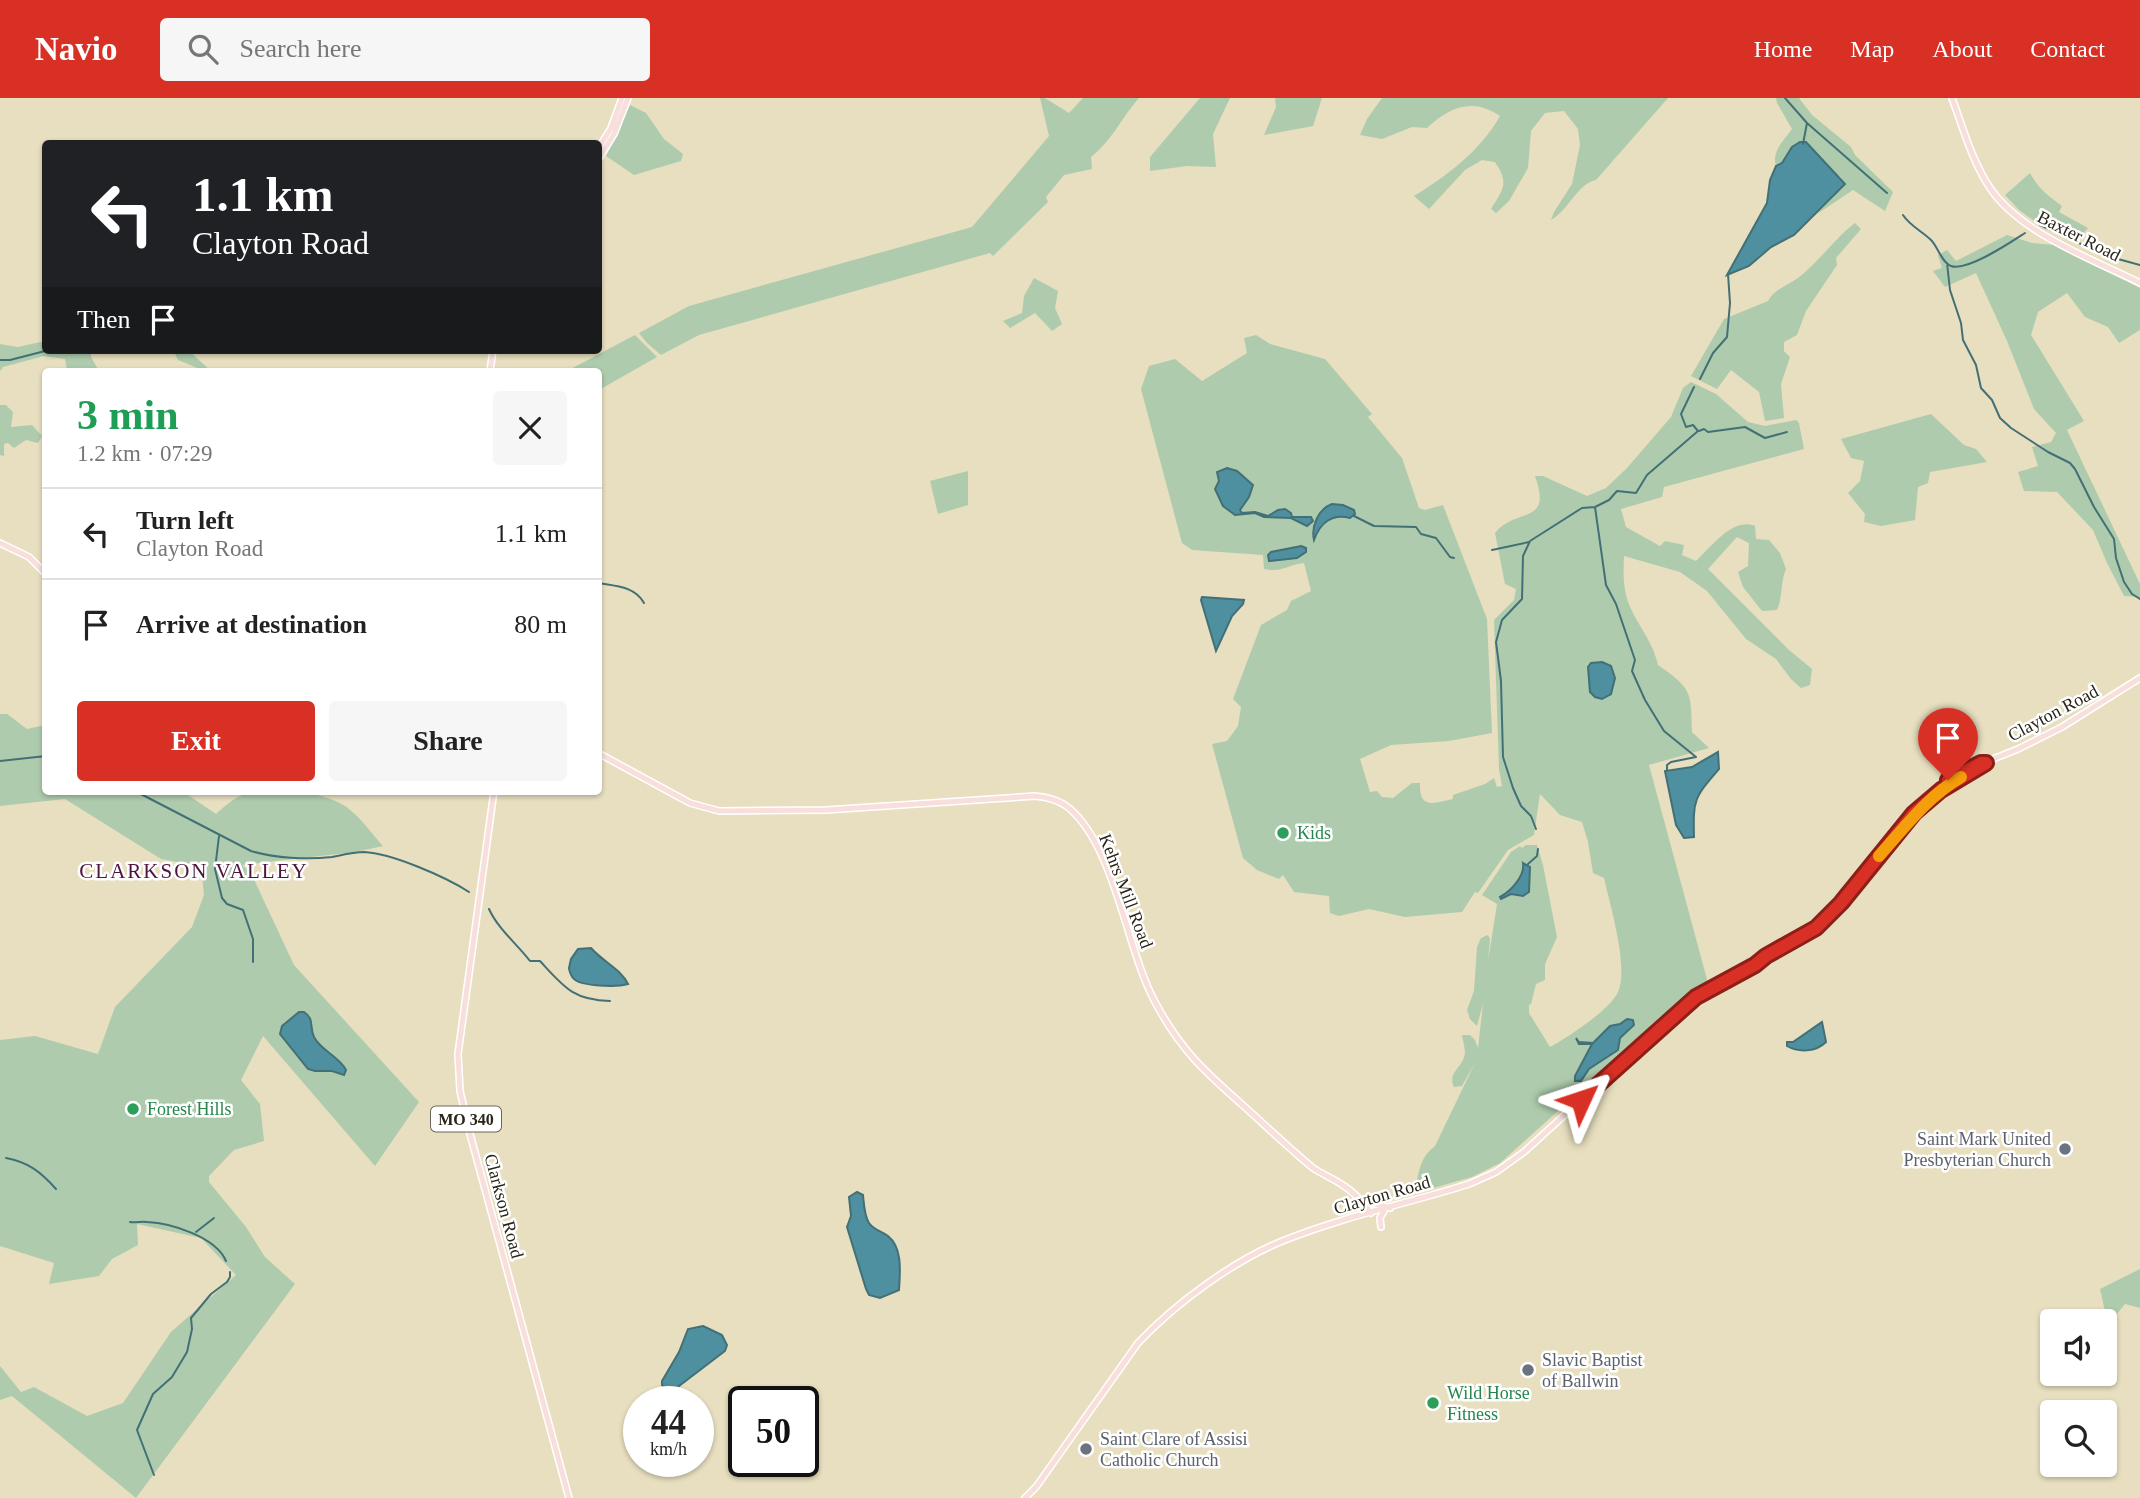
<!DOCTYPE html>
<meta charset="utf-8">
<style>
:root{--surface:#fff;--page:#f6f6f6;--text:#222;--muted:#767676;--line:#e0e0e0;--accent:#d93025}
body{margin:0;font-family:Georgia,serif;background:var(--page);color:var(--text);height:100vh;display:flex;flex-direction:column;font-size:26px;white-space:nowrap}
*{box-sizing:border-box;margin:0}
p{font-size:23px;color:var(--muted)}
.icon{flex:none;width:38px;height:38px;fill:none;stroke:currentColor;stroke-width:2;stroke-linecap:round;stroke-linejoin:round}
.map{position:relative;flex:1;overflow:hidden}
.panel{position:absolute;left:42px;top:270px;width:560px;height:427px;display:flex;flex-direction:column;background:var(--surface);border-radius:7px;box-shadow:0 2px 5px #0004}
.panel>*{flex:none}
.hud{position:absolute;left:42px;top:42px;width:560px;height:214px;border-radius:7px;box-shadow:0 2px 5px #0004;background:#202124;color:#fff;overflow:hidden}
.controls{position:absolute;left:2040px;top:1211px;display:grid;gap:14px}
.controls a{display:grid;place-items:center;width:77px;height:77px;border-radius:7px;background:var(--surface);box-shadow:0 2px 5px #0004;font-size:35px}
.speed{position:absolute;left:623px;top:1288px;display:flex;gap:14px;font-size:35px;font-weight:700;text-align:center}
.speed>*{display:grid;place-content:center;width:91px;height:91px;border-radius:50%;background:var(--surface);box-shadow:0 2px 5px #0004;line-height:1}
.speed small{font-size:18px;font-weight:400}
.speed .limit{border:4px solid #111;border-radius:10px;background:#fff;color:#111}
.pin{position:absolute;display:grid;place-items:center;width:60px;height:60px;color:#fff;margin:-72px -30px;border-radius:50% 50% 50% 0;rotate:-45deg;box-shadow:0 0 7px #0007}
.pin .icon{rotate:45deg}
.me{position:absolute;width:77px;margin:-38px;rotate:48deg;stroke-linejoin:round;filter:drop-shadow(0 0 5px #0008)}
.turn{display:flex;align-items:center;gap:24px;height:147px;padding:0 35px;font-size:32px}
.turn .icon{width:91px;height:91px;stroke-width:2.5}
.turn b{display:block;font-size:49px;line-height:60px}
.then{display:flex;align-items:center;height:66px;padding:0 35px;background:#0003;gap:14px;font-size:26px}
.round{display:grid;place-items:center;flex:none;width:74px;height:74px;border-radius:7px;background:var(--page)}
.summary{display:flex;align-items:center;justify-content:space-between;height:119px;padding:0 35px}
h1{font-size:42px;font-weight:800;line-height:52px;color:#1e9e55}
.button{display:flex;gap:14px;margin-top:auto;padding:14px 35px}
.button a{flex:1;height:80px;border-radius:7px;background:var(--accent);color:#fff;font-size:28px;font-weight:800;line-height:80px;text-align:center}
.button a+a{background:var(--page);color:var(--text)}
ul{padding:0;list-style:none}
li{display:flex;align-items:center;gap:21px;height:91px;padding:0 35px;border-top:2px solid var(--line)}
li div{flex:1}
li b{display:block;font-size:26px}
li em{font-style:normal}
header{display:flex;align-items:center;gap:42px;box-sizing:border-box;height:98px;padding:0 35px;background:var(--accent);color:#fff}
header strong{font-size:33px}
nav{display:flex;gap:38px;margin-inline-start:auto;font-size:24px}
.search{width:490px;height:63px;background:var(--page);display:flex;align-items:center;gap:18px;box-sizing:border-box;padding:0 24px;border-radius:7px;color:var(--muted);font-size:26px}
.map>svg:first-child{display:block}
.green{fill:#aeccad}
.water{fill:#4e909f;stroke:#427076;stroke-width:2}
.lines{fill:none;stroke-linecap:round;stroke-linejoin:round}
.stream{stroke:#427076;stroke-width:2}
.major-casing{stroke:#fff;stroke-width:8}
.major{stroke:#f8dfdc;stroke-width:5}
.route-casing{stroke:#8d1f18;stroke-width:18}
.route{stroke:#d93025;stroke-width:12}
.slow{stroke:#f59e0b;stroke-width:12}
.leisure-dot{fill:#2e9e5b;stroke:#fff;stroke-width:2.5}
.worship-dot{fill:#6b7280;stroke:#fff;stroke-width:2.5}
.labels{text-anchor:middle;stroke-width:5;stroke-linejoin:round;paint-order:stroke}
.shield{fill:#fff;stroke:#68665d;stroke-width:2}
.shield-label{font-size:16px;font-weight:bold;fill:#272418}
.street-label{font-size:18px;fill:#272418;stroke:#fff}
.leisure-label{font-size:18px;fill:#27864d;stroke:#fff;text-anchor:start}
.worship-label{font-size:18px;fill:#5b616d;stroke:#fff;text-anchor:start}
.quarter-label{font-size:21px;letter-spacing:2px;fill:#4e143d;stroke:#fff}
</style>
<header>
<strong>Navio</strong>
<div class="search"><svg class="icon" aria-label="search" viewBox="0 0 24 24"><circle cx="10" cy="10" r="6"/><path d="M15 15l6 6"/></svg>Search here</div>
<nav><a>Home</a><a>Map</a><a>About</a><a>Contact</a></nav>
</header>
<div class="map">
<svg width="2140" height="1400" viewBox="0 0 2140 1400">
<rect width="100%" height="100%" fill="#e7dfbf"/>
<path class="green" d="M 1040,0 L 1045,0 L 1069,15 L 1083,0 L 1139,0 C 1120,22 1114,40 1091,59 L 1092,71 L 1064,77 L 1046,99 L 1048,104 L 993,158 L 990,155 L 699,237 L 661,257 L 647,245 L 639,235 L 689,208 L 972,129 L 1049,38 Z
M 1200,0 L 1230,0 L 1213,36 L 1216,69 L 1187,68 L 1150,73 L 1150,59 Z
M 1275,0 L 1322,0 L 1313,28 L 1264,37 L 1276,9 Z
M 1382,0 L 1668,0 L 1596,82 C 1577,86 1569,112 1551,122 L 1554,114 L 1572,86 L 1580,47 L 1578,31 L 1564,13 L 1545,15 L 1531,33 L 1528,70 L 1509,103 L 1496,115 L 1491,111 C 1504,90 1509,85 1495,64 L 1482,62 L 1465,72 L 1429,111 L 1414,98 C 1447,78 1481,52 1500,18 C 1473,0 1451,8 1427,30 L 1412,29 L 1382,41 L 1360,37 L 1367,21 Z
M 1776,0 L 1799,0 L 1812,17 L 1851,49 L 1855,57 L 1893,94 L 1885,113 L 1853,92 L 1817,116 L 1845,86 L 1840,79 L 1798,45 L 1782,65 L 1776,68 C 1771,54 1784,42 1792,31 L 1777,5 Z
M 630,7 L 646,15 L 664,41 L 683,56 L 681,63 L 634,77 L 606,58 Z
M 2030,75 C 2040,93 2048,97 2062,108 L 2059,114 L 2088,130 L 2081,138 L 2075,135 L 2078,138 L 2077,141 L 2040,121 L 2037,125 L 2019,112 L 2005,97 Z
M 1855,125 L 1861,131 L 1836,160 L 1837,167 L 1806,213 L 1797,237 L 1784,244 L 1784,253 L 1790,259 L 1781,286 L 1784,320 L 1765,323 L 1759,294 L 1731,272 L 1717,291 L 1691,278 L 1724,221 L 1768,203 C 1773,192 1788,187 1798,180 C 1819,164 1834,141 1855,125 Z
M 2007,137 L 2032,145 L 2055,147 L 2140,190 L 2140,232 L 2119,245 L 2108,229 L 2085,219 L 2067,195 L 2038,214 L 2031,237 L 2084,323 L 2067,332 L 2140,486 L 2140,499 L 2124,498 L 2107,465 L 2093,432 L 2057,394 L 2024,393 L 2018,374 L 2038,368 L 2032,349 L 2051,344 L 2056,335 L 2034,311 L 2007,243 L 1976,175 L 1945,189 L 1933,173 L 1942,170 L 1938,157 L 1947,152 L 1956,163 Z
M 1034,180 L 1058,193 L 1055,210 L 1062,226 L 1052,233 L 1035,215 L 1010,230 L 1003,223 L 1022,215 L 1024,198 Z
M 635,237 L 657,259 L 599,292 L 598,273 L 567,273 Z
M 1256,237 L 1270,246 L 1325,261 L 1372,316 L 1368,319 L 1402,360 L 1419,410 L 1425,412 L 1443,407 L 1487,521 L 1492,635 L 1449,643 L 1391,647 L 1360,661 L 1370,694 L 1377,693 L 1382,699 L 1393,700 L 1412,685 L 1420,685 C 1419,712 1434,705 1453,701 L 1453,697 L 1485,686 L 1494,680 L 1497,689 L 1502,688 L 1499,671 L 1494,522 L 1514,502 L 1516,491 L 1505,486 L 1495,435 C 1516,409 1553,428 1535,378 L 1543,378 L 1587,398 L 1606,390 L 1627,370 L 1671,319 L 1683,290 L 1691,284 L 1716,296 L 1748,324 L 1765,328 L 1796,322 L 1799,325 L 1804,351 L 1664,389 L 1662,399 L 1621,411 L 1626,429 L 1660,448 L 1665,443 L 1684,447 L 1682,457 L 1696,463 C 1711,449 1733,419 1755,428 L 1756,441 L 1769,442 L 1780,455 L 1786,471 C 1780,485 1783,499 1777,512 L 1762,513 L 1743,489 L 1738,474 L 1748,468 L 1749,445 L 1737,439 L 1708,471 L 1789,552 L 1812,571 L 1810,587 L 1801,590 L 1791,581 L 1776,561 L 1746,541 L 1707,493 L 1680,474 L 1624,458 C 1623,477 1623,496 1632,513 C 1642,533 1653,545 1658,567 C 1692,591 1691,593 1692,634 L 1709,650 L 1649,667 L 1708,885 L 1683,901 L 1500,1065 L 1472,1079 L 1423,1093 L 1417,1082 C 1420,1067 1423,1057 1435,1048 L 1475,965 L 1462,988 L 1454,989 C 1447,974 1463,970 1465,955 C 1465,950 1463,943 1462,937 L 1470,937 L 1475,942 L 1478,950 L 1483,906 L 1477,928 L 1470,921 L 1467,912 L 1474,893 L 1477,849 L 1481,840 L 1488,837 L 1490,841 L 1488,863 L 1497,806 L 1482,797 L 1511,754 L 1520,748 L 1522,750 L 1526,747 L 1537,747 L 1543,767 L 1557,839 L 1545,866 L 1545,882 L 1536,886 L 1531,906 L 1529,907 L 1529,915 L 1550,949 C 1568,939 1610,912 1618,894 C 1629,869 1610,807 1604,780 L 1593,775 L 1588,744 L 1582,724 L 1560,717 L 1540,696 L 1534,737 L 1508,752 L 1478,795 L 1475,794 L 1462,814 L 1405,819 L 1369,811 L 1339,818 L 1330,815 L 1329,798 L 1294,794 L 1283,777 L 1279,781 L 1257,772 L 1243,760 L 1212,646 L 1227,643 L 1238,628 L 1241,609 L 1233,601 L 1261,527 L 1287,512 L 1291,503 L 1311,493 L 1304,465 C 1287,467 1281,475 1264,471 L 1263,457 L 1192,452 L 1182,445 L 1141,291 L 1149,268 L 1175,261 L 1202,283 L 1247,255 L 1244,240 Z
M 45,243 L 46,252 L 90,252 L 91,259 L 99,273 L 67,273 L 65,261 L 44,258 L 3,269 L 0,273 L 0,246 L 18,249 Z
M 173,252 L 188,252 L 211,273 L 205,273 L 178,262 Z
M 0,307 L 6,307 L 13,314 L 11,329 L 32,327 L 42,338 L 38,345 L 26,342 L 14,350 L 8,345 L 4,346 L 4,358 L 0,357 Z
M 1931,316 L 1964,347 L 1976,351 L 1987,364 L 1930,374 L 1928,385 L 1918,389 L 1915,422 L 1881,428 L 1864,424 L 1865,416 L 1848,395 L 1860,383 L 1864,363 L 1851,360 L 1841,341 Z
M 968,373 L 968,407 L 938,416 L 930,383 Z
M 0,616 L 7,616 L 27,631 L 45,627 L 46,693 L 182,693 L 216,716 C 224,709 232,701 242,697 C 268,687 328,693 349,711 C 362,721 372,736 383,748 L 355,754 L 242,767 L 251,775 L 294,867 L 419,1004 L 375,1068 L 263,938 L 241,982 L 260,1006 L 264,1043 L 234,1052 L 209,1078 L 209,1084 L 246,1129 L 265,1159 L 295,1186 L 136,1400 L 12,1298 L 0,1302 L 0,1268 L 21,1294 L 34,1289 L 87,1318 L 123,1305 L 171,1234 L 236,1177 L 201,1140 L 137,1126 L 138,1147 L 112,1161 L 99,1178 L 49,1186 L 54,1165 L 0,1148 L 0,942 L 35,938 L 98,956 L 115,909 L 192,829 L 204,797 L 201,768 L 161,761 L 65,701 L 0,708 Z
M 2140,1171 L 2140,1210 L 2125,1206 L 2109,1226 L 2112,1239 L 2105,1241 L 2105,1223 L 2103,1223 L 2106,1218 L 2100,1191 Z"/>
<path class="water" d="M 1800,44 L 1806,44 L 1845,86 L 1794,137 L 1771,149 L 1749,168 L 1727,177 L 1767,105 L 1770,82 L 1776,68 L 1782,65 L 1792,49 Z
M 1227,370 L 1237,373 L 1253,387 L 1249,399 L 1240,412 L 1242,415 L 1255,414 L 1268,418 L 1278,412 L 1285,411 L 1291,415 L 1292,419 L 1311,419 L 1313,423 L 1307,428 L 1291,420 L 1264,419 L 1255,415 L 1235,417 L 1223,408 L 1215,391 L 1219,383 L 1217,374 Z
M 1332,406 L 1343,407 L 1354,412 L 1355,416 L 1350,420 C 1332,415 1320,425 1314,442 C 1311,429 1318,411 1332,406 Z
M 1301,448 L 1306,450 L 1306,454 L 1297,460 L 1269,463 L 1268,457 L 1271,454 Z
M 1202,499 L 1244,502 L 1243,506 L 1232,518 L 1216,553 L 1201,502 Z
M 1602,564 L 1611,568 L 1615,580 L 1611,596 L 1602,601 L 1595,599 L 1590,594 L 1588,569 L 1591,565 Z
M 1718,654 L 1719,671 C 1694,700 1693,701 1694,739 L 1684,740 L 1676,727 L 1665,673 L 1692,669 Z
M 1523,765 L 1530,769 L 1529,794 L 1523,798 L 1511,796 L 1501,801 L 1500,799 C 1511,793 1525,778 1523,765 Z
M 591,850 C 602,863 621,871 628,886 C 618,889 580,889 573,880 C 571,878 569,872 569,870 L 571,861 L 578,851 Z
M 299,914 L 304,914 C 315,921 309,929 314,939 C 321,953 339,958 346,972 L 344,977 L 332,973 L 315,973 L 308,971 L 280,936 L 282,928 Z
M 1627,921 L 1633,922 L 1634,927 L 1620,940 L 1618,952 L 1589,971 L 1581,983 L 1575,983 L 1575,978 L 1592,946 L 1579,946 L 1576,940 L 1579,944 L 1593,945 L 1610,928 L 1620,926 Z
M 1822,924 L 1826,944 C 1816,954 1799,955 1787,948 L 1787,944 L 1793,944 Z
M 857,1094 L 863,1097 C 864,1106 864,1117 869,1125 C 874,1132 881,1133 888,1138 C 903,1150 900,1175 899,1192 L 880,1200 L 869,1197 L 866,1191 L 847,1129 L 851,1118 L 849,1099 Z
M 703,1228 L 722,1237 L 727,1247 L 725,1253 L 675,1291 L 667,1292 L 662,1287 L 662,1283 L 679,1254 L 688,1231 Z"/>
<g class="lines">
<path class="stream" d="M 1785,0 L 1807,25 L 1803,46
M 1807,25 L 1887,95
M 1903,117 C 1910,128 1922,133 1931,142 C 1938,149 1942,165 1951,168 C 1967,174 2011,144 2025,135
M 2040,127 L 2107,158 L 2140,167
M 1947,165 L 1950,192 L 1961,225 L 1963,242 L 1976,267 L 1981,290 L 1992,302 L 2000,320 L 2011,330 L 2048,354 L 2070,365 L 2075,371 L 2094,409 L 2114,441 L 2116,460 L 2124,484 L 2132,496 L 2140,501
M 0,262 L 10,262 L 49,252
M 1700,281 L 1713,255 L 1727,239 L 1730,205 L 1728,176
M 1699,333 L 1704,331 L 1708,334 L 1745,329 L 1765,340 L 1787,334
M 1595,409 L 1606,487 L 1616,506 L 1635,562 L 1632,573 L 1645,602 L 1664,633 L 1696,659 L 1671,664 L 1667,667 L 1667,672
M 1354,418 L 1374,428 L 1416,429 L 1421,436 L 1436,440 L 1450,459 L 1454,460
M 1492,452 L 1529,444
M 598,485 C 615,488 635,488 644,505
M 0,663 L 46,658
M 135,693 L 251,753 C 275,760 306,762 332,759 C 342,757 353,754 364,754 C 391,755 446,779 469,794
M 1536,731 L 1531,718 L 1521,708 L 1513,690 L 1503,659 L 1501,583 L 1496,544 L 1502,522 L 1522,501 L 1523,458 L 1530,443 L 1582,410 L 1595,409 L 1609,402 L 1617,393 L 1636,395 L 1647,377 L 1698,333 L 1693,327 L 1686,329 L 1681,316 L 1694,289
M 219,738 L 215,771 L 222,800 L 227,806 L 243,812 L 253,841 L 253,864
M 1528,766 L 1537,758 L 1538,751
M 489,811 C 498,831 517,846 530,863 L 540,863 C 564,889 573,902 610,903
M 6,1060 C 28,1064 41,1074 56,1091
M 130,1124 C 136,1125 141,1123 147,1124 C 171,1125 216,1139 226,1163
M 196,1134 L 214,1120
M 154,1377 L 137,1332 L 153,1296 L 172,1279 L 187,1254 L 192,1231 L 191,1220 L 211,1196 L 227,1184 L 230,1179 L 230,1174"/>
<defs>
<path id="major" d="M 1952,0 C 1963,30 1972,63 1990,90 C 2020,135 2092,161 2140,185
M 598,51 L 611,30 L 622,0
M 598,62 L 614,36 L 628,0
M 490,273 L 493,252
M 0,445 L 29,459 L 46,476
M 598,655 L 690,705 L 719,713 L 826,712 L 1035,698 C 1047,699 1059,702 1069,710 C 1115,749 1126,849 1154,902 C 1180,952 1205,974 1246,1010 C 1268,1030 1290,1051 1313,1070 C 1322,1076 1332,1080 1341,1086 C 1353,1093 1363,1104 1371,1115
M 494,693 L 458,956 L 460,993 L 470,1036 L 569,1400
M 1915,715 L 1955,682
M 1810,833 L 1888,747 L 1921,705 L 1941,687 L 1973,669 L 2018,651 L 2062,629 L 2140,580
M 1750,868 L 1753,864 L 1814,831 L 1821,825
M 1363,1102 L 1390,1110
M 1381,1129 L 1380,1120 L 1384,1113
M 1025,1400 L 1036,1389 L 1138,1245 C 1176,1205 1234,1162 1285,1142 C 1345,1118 1409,1105 1469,1086 L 1496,1074 L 1524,1054 L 1689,904 L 1763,863 L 1766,858"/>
</defs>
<use href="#major" class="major-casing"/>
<use href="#major" class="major"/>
</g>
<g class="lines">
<defs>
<path id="route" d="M 1581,1002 L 1696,899 L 1755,867 L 1766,858 L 1816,830 L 1841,805 L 1914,715 L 1941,692 L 1986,665 L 1981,665 L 1948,682"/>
</defs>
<use href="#route" class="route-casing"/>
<use href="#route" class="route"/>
<path class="slow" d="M 1879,758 C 1905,729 1927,699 1961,679"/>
</g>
<g class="leisure-dot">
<circle cx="1283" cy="735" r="7"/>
<circle cx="133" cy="1011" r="7"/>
<circle cx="1433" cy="1305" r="7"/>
</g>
<g class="worship-dot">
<circle cx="2065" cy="1051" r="7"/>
<circle cx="1528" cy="1272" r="7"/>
<circle cx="1086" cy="1351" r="7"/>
</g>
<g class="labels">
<rect class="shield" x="431" y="1008.5" width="70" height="25" rx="5"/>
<g class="shield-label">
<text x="466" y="1027">MO 340</text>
</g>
<g class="street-label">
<text transform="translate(2079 138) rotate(27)" y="6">Baxter Road</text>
<text transform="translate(2053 615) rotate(-28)" y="6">Clayton Road</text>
<text transform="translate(1126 793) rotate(69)" y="6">Kehrs Mill Road</text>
<text transform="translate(1382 1097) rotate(-16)" y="6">Clayton Road</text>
<text transform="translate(504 1108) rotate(75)" y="6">Clarkson Road</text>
</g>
<g class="leisure-label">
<text x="1297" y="741">Kids</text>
<text x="147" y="1017">Forest Hills</text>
<text x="1447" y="1301">Wild Horse<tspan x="1447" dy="21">Fitness</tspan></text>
</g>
<g class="worship-label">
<text x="2051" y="1047" text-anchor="end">Saint Mark United<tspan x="2051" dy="21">Presbyterian Church</tspan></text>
<text x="1542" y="1268">Slavic Baptist<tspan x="1542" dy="21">of Ballwin</tspan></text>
<text x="1100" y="1347">Saint Clare of Assisi<tspan x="1100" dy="21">Catholic Church</tspan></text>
</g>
<g class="quarter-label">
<text x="194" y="780">CLARKSON VALLEY</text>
</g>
</g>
</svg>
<div class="controls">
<a><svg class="icon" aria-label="sound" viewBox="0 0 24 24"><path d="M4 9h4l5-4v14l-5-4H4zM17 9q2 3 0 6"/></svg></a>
<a><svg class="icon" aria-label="search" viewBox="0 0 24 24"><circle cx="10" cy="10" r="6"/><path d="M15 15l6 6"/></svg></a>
</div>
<div class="speed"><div>44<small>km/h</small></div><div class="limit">50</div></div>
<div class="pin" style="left:1948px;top:682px;background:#d93025"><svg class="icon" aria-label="arrive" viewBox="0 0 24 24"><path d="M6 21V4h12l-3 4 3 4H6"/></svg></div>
<svg class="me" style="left:1581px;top:1002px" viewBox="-20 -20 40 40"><path d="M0-17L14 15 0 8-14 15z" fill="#d93025" stroke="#fff" stroke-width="4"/></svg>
<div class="hud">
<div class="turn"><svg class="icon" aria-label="left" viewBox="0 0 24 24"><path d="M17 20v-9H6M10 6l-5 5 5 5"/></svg><div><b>1.1 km</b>Clayton Road</div></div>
<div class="then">Then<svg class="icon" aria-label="arrive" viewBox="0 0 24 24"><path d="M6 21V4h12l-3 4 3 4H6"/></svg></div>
</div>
<section class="panel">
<div class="summary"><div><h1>3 min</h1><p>1.2 km · 07:29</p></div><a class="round"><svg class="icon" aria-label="close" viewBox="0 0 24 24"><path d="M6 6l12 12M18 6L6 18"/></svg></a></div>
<ul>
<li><svg class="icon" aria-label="left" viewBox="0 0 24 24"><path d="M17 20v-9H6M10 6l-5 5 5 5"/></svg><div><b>Turn left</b><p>Clayton Road</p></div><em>1.1 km</em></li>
<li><svg class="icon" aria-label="arrive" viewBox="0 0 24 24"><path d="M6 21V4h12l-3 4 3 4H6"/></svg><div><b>Arrive at destination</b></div><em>80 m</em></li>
</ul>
<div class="button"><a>Exit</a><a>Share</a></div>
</section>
</div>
